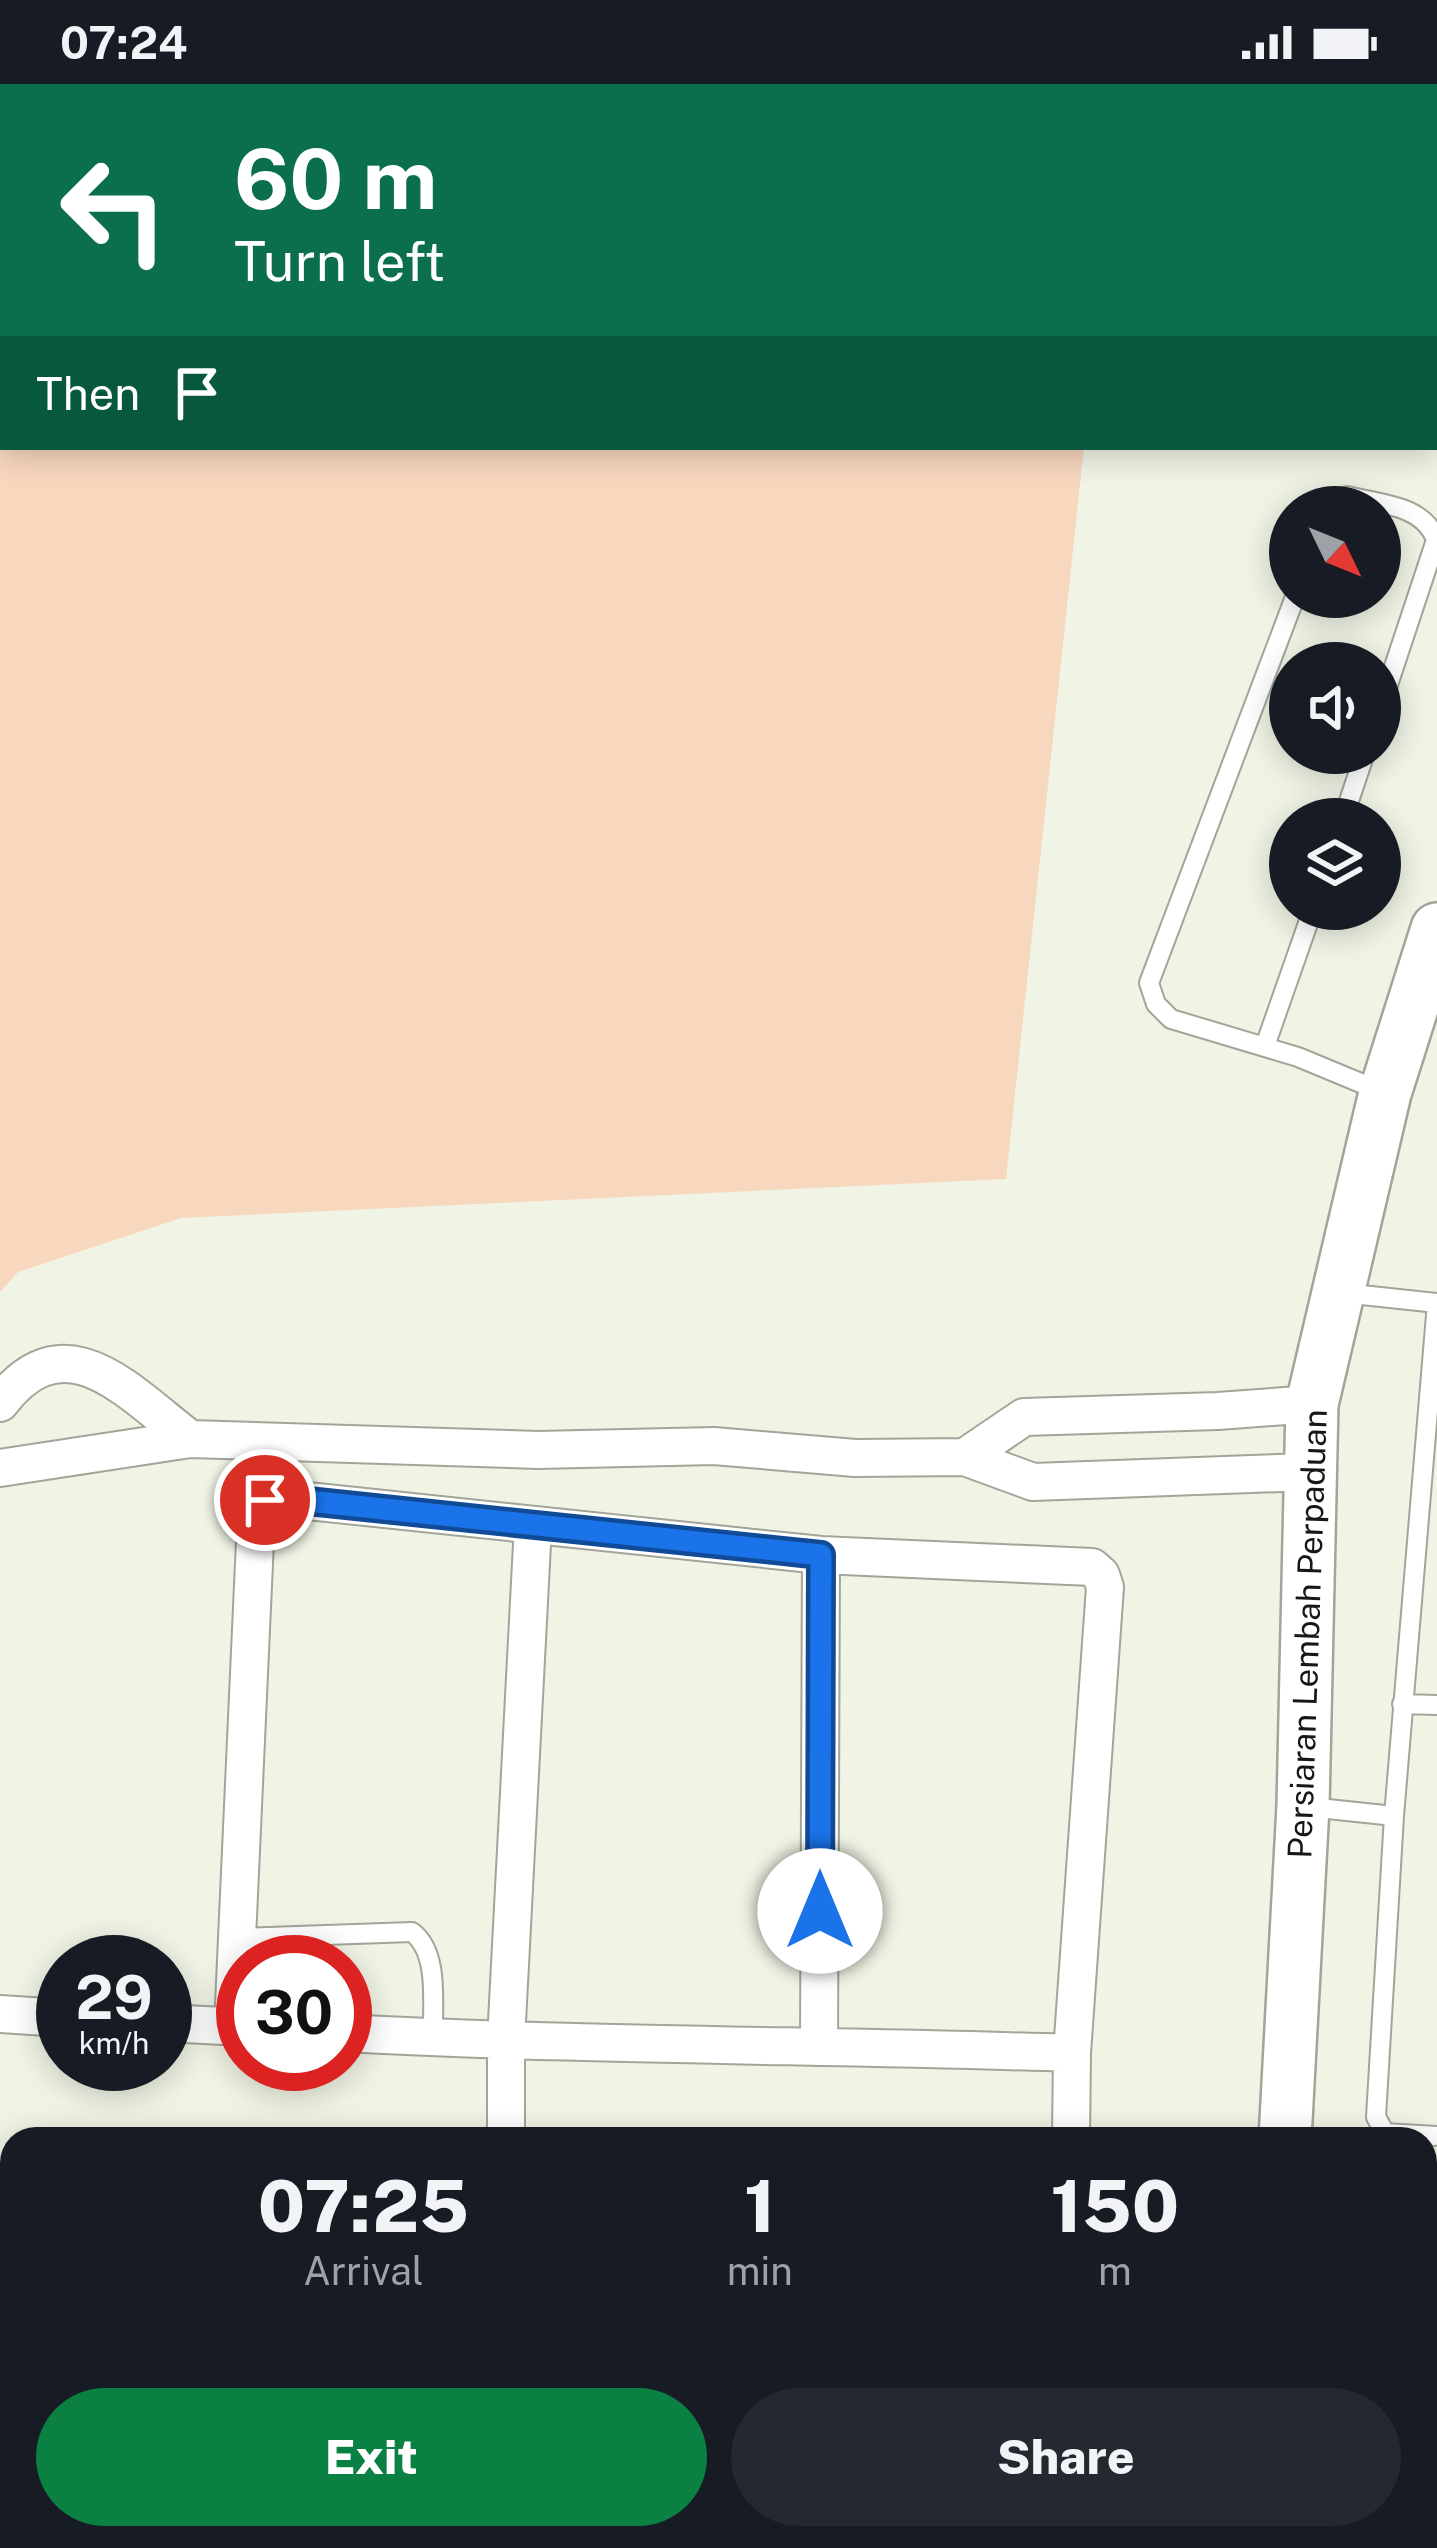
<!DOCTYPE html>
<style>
:root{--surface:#171b24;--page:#242831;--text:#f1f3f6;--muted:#9ea1a6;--accent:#0b8043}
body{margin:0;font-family:"Public Sans",sans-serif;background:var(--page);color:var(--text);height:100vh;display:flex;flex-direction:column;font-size:45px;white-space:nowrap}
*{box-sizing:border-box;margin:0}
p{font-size:39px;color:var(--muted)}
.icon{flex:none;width:66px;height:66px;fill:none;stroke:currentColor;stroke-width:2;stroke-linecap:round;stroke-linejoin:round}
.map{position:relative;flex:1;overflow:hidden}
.drawer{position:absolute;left:0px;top:2043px;width:1437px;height:423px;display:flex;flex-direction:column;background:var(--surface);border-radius:36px 36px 0 0;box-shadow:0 6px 30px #0003}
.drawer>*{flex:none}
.banner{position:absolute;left:0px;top:0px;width:1437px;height:366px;box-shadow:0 6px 30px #0003;background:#0b6e4f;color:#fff;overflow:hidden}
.needle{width:78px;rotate:133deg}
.controls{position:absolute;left:1269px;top:402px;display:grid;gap:24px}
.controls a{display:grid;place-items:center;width:132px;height:132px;border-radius:50%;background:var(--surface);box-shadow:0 6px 30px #0003;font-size:60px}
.speed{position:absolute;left:36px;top:1851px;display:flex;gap:24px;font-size:60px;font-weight:700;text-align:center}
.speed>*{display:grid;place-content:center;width:156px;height:156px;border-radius:50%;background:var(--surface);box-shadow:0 6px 30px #0003;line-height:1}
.speed small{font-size:30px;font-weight:400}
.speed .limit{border:18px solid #d22;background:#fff;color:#111}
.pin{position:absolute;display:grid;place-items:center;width:102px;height:102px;color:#fff;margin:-51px;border:6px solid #fff;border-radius:50%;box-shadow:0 3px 12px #0007}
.me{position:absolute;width:132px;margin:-66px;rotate:0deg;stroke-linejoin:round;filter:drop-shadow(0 0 9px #0008)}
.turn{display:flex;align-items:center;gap:42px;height:252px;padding:0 36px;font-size:54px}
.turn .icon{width:156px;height:156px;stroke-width:2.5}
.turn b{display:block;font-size:84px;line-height:102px}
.then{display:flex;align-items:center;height:114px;padding:0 36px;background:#0003;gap:24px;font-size:45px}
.eta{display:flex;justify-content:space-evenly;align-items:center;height:204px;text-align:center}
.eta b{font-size:72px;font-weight:800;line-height:84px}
.action{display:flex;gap:24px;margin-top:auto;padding:24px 36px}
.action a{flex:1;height:138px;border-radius:72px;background:var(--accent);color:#fff;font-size:48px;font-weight:800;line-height:138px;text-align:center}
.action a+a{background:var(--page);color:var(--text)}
.status{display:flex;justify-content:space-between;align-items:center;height:84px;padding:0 60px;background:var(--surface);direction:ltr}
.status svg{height:33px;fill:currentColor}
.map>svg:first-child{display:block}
.green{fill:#f8d7bf}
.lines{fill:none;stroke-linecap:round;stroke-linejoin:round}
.service-casing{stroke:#a2a598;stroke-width:22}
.minor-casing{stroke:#a2a598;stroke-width:40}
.secondary-casing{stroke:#a2a598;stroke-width:56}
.service{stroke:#fff;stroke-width:18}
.minor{stroke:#fff;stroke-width:36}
.secondary{stroke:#fff;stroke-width:51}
.route-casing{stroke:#114b97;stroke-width:30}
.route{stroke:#1a73e8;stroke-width:21}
.labels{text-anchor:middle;stroke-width:10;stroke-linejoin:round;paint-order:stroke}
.street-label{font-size:33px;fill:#161813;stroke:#fff}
</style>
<div class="status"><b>07:24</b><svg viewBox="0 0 49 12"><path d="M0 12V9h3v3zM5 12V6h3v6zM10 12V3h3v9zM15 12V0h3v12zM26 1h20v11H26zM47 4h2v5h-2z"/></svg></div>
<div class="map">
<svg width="1437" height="2464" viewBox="0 0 1437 2464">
<rect width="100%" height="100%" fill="#f0f4e5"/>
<path class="green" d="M 0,0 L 890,3 L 3,3 L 3,363 L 1084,363 L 1006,1095 L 181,1134 L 18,1188 L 0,1208 Z"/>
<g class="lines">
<defs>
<path id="service" d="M 1434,87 L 1437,85
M 1332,423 L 1347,412 C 1380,420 1424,421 1436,456 L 1380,625
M 1295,513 L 1149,899 L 1156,920 L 1171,935 L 1298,973 L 1380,1007
M 1343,735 L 1365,669
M 1265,962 L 1313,825
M 1343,1209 L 1437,1219
M 1437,1219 L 1394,1732 L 1376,2033 L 1385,2049 L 1437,2052
M 1402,1620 L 1437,1621
M 1309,1723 L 1394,1732
M 236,1854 L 412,1848 C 440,1869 432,1921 433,1954"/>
<path id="minor" d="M 0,1319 C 65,1234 127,1307 190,1355
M 965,1373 L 1024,1333 L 1218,1327 L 1312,1320
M 0,1384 L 190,1355 L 538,1366 L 714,1362 L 855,1374 L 965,1373 L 1033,1398 L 1308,1388
M 0,1930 L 63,1934
M 165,1939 L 243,1943
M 233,1943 L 256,1435 L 260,1420 L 270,1413 L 821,1471 L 1092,1483 L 1101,1491 L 1105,1503 L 1072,1969
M 345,1949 C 587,1962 830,1961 1072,1969 L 1071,2055
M 819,1960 L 821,1471
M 506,2055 L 506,1957 L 533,1441
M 0,2234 L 12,2235
M 25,2464 L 25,2454
M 571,2464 L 571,2454
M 1138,2464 L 1139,2454"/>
<path id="secondary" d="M 1285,2055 L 1303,1722 L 1312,1320 L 1385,1009 L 1437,845
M 1261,2464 L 1261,2454"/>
</defs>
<use href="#service" class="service-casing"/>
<use href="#minor" class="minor-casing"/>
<use href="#secondary" class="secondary-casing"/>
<use href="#service" class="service"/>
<use href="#minor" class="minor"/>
<use href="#secondary" class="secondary"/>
</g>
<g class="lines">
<defs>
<path id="route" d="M 265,1416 L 270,1413 L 821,1471 L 820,1827"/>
</defs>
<use href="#route" class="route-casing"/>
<use href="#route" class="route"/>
</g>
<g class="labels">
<g class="street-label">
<text transform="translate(1307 1550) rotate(-88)" y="12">Persiaran Lembah Perpaduan</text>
</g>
</g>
</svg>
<div class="controls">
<a><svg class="needle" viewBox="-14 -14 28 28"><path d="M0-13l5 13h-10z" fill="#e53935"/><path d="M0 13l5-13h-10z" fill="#9ea1a6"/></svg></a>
<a><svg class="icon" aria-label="sound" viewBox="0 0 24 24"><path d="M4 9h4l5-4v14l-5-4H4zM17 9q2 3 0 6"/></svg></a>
<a><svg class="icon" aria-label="layers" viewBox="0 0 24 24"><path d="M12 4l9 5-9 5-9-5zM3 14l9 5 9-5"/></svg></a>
</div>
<div class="speed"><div>29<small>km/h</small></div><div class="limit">30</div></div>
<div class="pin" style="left:265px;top:1416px;background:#d93025"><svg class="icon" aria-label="arrive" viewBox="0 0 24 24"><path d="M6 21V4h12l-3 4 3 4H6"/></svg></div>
<svg class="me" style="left:820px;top:1827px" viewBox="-20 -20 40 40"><circle r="19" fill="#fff"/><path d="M0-13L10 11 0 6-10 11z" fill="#1a73e8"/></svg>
<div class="banner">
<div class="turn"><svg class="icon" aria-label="left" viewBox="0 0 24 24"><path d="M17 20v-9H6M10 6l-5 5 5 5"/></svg><div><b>60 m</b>Turn left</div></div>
<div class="then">Then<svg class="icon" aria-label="arrive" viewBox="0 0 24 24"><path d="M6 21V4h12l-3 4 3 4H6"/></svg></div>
</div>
<section class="drawer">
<div class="eta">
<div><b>07:25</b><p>Arrival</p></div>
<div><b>1</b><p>min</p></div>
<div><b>150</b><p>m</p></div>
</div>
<div class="action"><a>Exit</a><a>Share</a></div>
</section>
</div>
